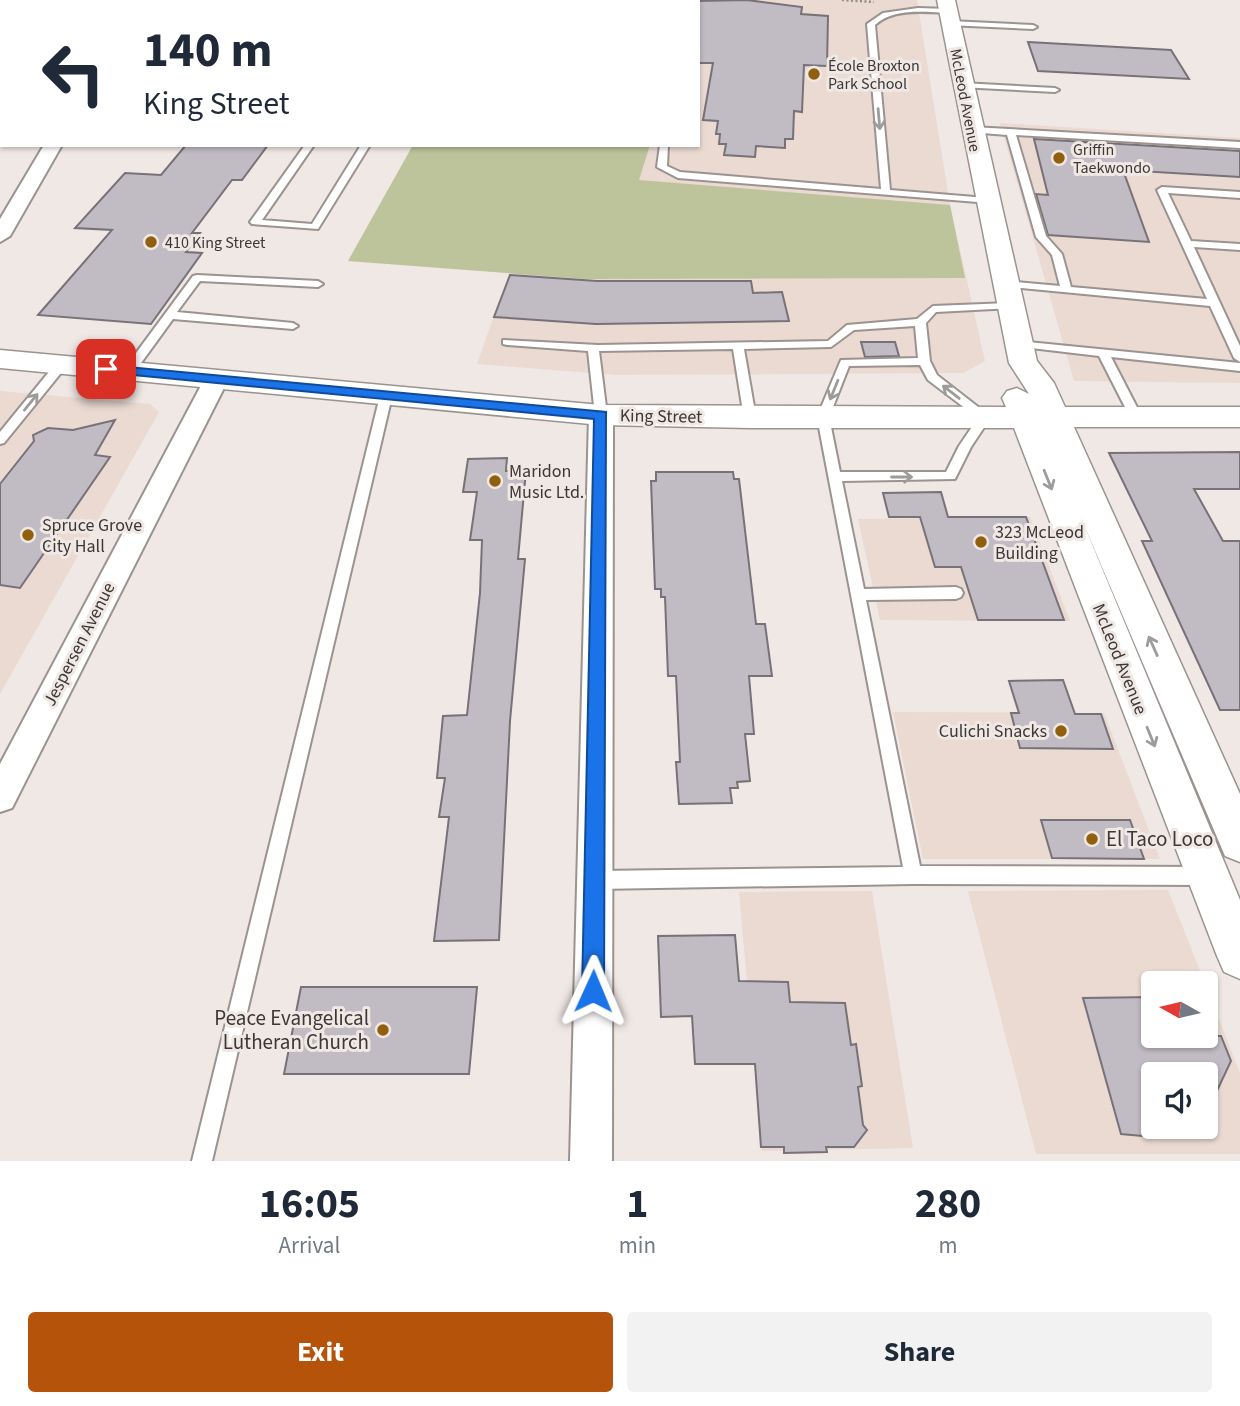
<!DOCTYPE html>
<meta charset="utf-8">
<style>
:root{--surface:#fff;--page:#f2f2f3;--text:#1f2937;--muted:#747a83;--accent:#b45309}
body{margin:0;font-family:"Source Sans 3",sans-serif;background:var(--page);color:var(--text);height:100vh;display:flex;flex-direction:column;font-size:26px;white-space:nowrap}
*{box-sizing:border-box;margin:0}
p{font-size:23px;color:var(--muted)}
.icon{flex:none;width:38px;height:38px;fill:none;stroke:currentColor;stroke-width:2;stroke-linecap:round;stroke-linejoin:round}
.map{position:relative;height:1161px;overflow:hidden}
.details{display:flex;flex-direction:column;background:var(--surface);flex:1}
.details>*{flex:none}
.top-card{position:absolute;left:0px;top:0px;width:700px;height:147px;box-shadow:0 2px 5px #0004;background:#fff;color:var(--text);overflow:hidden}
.needle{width:46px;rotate:278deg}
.buttons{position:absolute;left:1141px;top:971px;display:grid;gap:14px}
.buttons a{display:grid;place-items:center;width:77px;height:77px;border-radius:7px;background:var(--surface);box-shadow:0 2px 5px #0004;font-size:35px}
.pin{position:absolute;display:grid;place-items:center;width:60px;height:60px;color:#fff;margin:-30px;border-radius:14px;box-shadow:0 4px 10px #0006}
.me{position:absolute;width:77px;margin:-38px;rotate:1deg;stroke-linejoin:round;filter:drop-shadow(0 0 5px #0008)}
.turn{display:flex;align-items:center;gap:24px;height:147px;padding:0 28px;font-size:32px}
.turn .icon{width:91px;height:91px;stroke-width:2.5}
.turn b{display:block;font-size:49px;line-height:60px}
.eta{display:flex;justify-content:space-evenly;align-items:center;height:119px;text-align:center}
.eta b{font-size:42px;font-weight:700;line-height:49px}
.cta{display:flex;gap:14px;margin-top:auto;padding:14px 28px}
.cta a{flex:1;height:80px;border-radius:7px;background:var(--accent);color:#fff;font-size:28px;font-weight:700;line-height:80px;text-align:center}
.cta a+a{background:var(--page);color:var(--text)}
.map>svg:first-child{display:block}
.built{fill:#eadad2;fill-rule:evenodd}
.green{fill:#bdc39b}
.building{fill:#c1bcc3;stroke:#767278;stroke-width:2}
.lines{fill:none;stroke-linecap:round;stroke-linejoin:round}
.service-casing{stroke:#9b938f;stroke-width:4}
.minor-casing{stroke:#9b938f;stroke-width:4}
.tertiary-casing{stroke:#9b938f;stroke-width:3}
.path{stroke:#908b88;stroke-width:2.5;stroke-dasharray:2 2.5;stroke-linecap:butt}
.service{fill:#fff;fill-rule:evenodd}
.minor{fill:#fff;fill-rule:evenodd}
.tertiary{fill:#fff;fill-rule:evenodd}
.oneway{stroke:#9d9c9a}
.route{fill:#1a73e8;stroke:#114b97;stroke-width:2}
.poi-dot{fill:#91600e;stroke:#f0e8e4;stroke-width:2.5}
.labels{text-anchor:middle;stroke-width:6;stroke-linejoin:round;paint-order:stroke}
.far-poi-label{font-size:16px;fill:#3b3836;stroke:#f0e8e4;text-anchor:start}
.far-street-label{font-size:16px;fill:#3b3836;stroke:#f0e8e4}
.street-label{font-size:18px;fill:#3b3836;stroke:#f0e8e4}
.poi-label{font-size:18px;fill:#3b3836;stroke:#f0e8e4;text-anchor:start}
.near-poi-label{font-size:21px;fill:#3b3836;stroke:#f0e8e4;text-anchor:start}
</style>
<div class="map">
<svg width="1240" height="1161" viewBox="0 0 1240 1161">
<rect width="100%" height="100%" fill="#f0e8e4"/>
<path class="built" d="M 467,0 L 917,0 L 950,205 L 985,361 L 963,373 L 616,375 L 477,364 L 509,273 L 348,261 L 413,145 L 698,145 L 698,2 Z
M 1000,123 L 1240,138 L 1240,383 L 1074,381 Z
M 0,391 L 150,404 L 159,412 L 0,694 Z
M 1030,517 L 1070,621 L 880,620 L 858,519 Z
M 893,712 L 1104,713 L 1160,859 L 923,859 Z
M 1168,890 L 1205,983 L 1153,984 L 1153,1036 L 1206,1036 L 1206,986 L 1240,1073 L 1240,1154 L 1036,1154 L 968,891 ZM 1153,1074 L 1206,1074 L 1206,1127 L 1153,1127 Z
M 872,891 L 913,1148 L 762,1151 L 739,892 Z"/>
<path class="green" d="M 413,145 L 650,145 L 639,180 L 950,205 L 965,278 L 585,279 L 348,261 Z"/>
<path class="building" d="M 747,0 L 802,7 L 801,14 L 828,16 L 827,66 L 804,65 L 802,112 L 794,111 L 793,139 L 785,139 L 785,148 L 756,146 L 755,157 L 724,155 L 726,144 L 719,144 L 720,134 L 716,134 L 718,121 L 703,120 L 713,63 L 698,63 L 698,1 Z
M 1028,42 L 1171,50 L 1189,79 L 1038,71 Z
M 1034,139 L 1240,151 L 1240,177 L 1123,170 L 1149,242 L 1048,235 L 1036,194 L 1048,195 Z
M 186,145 L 268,145 L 242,180 L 232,180 L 192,233 L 200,233 L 186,252 L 202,253 L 151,324 L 38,315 L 112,230 L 75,228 L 125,173 L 161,175 Z
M 510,275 L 597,281 L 751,281 L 753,293 L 782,292 L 789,321 L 596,324 L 494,317 Z
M 861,342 L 895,342 L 899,356 L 865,357 Z
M 115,420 L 95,455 L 110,457 L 20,588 L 0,585 L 0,484 L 34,441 L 33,435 L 48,428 L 73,430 Z
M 1240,452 L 1240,489 L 1194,489 L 1223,541 L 1240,541 L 1240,710 L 1220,710 L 1142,541 L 1152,541 L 1109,453 Z
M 507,458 L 506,471 L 526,470 L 518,559 L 525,559 L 510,721 L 499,940 L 434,941 L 449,817 L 439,817 L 445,778 L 437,778 L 443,716 L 467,715 L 480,593 L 482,540 L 470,540 L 477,492 L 463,492 L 468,459 Z
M 656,472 L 733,472 L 734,479 L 739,479 L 756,624 L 765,624 L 772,676 L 749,676 L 754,734 L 745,734 L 750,781 L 737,782 L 738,788 L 730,788 L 732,803 L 679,804 L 676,762 L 680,762 L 676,676 L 668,676 L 665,597 L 661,597 L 661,589 L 655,589 L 651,481 L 656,481 Z
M 941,492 L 948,517 L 1026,517 L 1064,620 L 978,620 L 961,567 L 935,567 L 920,517 L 889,517 L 883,493 Z
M 1063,680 L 1075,714 L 1101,714 L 1113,749 L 1020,748 L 1011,713 L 1019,713 L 1009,681 Z
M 1041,820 L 1130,820 L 1144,859 L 1052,858 Z
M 735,935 L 739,981 L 788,982 L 790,1002 L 845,1003 L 851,1045 L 856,1044 L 862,1086 L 858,1087 L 863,1125 L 867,1130 L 854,1147 L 826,1147 L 827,1152 L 784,1153 L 784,1147 L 761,1147 L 755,1064 L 695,1064 L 692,1016 L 661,1017 L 658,936 Z
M 301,987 L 477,987 L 469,1074 L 284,1074 Z
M 1153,997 L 1153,1036 L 1221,1036 L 1231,1061 L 1206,1114 L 1206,1074 L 1153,1074 L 1153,1137 L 1121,1134 L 1083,998 Z"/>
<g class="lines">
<defs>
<path id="service" d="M 918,8 L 948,9 L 952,11 L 948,13 C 925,12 893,8 875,25 L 890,190 L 987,198 L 990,199 L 990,203 L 678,178 L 657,167 L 660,145 L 668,145 L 667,166 L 680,172 L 881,189 L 867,24 L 883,13 Z
M 950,21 L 1033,25 L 1037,27 L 1033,29 L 947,25 L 947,21 Z
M 0,83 L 2,83 L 2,87 L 0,87 Z
M 962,83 L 1055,88 L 1059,90 L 1055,92 L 959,87 L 959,83 Z
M 0,97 L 2,97 L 2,101 L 0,101 Z
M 972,127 L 1240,142 L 1240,148 L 1016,135 L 1046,236 L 1062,254 L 1071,287 L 1207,299 L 1157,190 L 1162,187 L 1240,192 L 1240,198 L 1168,193 L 1191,241 L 1240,244 L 1240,250 L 1194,247 L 1240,346 L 1240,362 L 1234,358 L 1210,306 L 1000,286 L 1000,282 L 1004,281 L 1060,286 L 1052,255 L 1036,237 L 1007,135 L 969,132 L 968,130 Z
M 305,145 L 314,145 L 262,220 L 312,224 L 361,145 L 370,145 L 318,229 L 252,224 L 250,222 Z
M 197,275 L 318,281 L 323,284 L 318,287 L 200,281 L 177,312 L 293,323 L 298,326 L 293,329 L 173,319 L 133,374 L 125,374 L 125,368 L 193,276 Z
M 1009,303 L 1014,306 L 1013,308 L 936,312 L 926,323 L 930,361 L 937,375 L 991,417 L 971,447 L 955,479 L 842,481 L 864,589 L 956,587 L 961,589 L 963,593 L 961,597 L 956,599 L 866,600 L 920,866 L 1206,867 L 1212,870 L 1215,876 L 1212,882 L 1206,885 L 913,884 L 596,889 L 590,886 L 587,880 L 590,874 L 596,871 L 903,867 L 817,417 L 841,360 L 918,358 L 915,326 L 854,330 L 831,347 L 744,349 L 756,418 L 750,422 L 744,418 L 733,349 L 599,351 L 607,415 L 601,419 L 595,415 L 588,351 L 507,345 L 503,344 L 503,340 L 598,345 L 828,341 L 847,325 L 917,319 L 933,306 ZM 920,365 L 928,380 L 978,418 L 959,446 L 946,472 L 840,472 L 829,417 L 849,366 Z
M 1018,341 L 1240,363 L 1240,371 L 1111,357 L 1142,417 L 1136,421 L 1130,417 L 1099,356 L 1014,346 L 1014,342 Z
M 61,361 L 65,362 L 65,368 L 4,443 L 0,444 L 0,432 L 57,362 Z
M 386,392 L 392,396 L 212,1161 L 192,1161 L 380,396 Z"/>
<path id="minor" d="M 182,0 L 197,0 L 181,2 Z
M 365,0 L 379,0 L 364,2 Z
M 44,145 L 62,145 L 10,236 L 0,242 L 0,219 Z
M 216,373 L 224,375 L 228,380 L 12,808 L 0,812 L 0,764 L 204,380 L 208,375 Z
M 601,407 L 609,409 L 613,415 L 612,1161 L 570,1161 L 589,415 L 593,409 Z"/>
<path id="tertiary" d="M 937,0 L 955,0 L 1037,361 L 1054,383 L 1065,407 L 1240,407 L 1240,427 L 1074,427 L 1240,794 L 1240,862 L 1225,856 L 1079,513 L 1240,900 L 1240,979 L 1224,972 L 1217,956 L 1014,428 L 750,428 L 601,425 L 0,368 L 0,350 L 601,405 L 1006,407 L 1002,398 L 1007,391 L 1017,388 L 1029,394 L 1009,363 Z"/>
</defs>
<use href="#service" class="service-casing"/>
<use href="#minor" class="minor-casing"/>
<use href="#tertiary" class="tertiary-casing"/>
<path class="path" d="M 842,0 L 874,2
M 24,2 L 27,0"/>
<use href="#service" class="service"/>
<use href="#minor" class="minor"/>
<use href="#tertiary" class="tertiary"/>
</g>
<defs><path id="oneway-shaft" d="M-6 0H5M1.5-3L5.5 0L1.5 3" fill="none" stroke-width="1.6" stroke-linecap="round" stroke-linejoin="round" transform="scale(1.75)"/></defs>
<g class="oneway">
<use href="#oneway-shaft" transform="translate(879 119) rotate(85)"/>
<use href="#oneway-shaft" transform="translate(834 390) rotate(112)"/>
<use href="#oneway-shaft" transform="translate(951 392) rotate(-142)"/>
<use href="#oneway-shaft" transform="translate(31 402) rotate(-51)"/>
<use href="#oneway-shaft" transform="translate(902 477)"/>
<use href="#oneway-shaft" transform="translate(1048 480) rotate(68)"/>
<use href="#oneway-shaft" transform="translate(1153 646) rotate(-114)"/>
<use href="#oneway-shaft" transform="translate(1151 737) rotate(68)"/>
</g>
<path class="route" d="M 106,365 L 606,412 L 604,991 L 600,999 L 593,1002 L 585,999 L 582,991 L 594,419 L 102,372 L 100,369 Z"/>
<g class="poi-dot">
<circle cx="814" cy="74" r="7"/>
<circle cx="1059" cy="158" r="7"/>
<circle cx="151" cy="242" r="7"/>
<circle cx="495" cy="481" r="7"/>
<circle cx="28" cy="535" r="7"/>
<circle cx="981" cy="542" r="7"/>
<circle cx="1061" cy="731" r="7"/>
<circle cx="1092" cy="839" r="7"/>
<circle cx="383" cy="1030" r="7"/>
</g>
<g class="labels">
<g class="far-poi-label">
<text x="828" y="71">École Broxton<tspan x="828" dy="18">Park School</tspan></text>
<text x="1073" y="155">Griffin<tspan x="1073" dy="18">Taekwondo</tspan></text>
<text x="165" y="248">410 King Street</text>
</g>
<g class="far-street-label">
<text transform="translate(966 100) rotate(79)" y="6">McLeod Avenue</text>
</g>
<g class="street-label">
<text transform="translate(661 416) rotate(1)" y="6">King Street</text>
<text transform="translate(79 644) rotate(-63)" y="6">Jespersen Avenue</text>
<text transform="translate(1120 659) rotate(68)" y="6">McLeod Avenue</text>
</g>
<g class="poi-label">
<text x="509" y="477">Maridon<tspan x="509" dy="21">Music Ltd.</tspan></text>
<text x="42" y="531">Spruce Grove<tspan x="42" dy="21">City Hall</tspan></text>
<text x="995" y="538">323 McLeod<tspan x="995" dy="21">Building</tspan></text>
<text x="1047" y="737" text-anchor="end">Culichi Snacks</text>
</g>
<g class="near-poi-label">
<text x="1106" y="846">El Taco Loco</text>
<text x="369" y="1025" text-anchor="end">Peace Evangelical<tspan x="369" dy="24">Lutheran Church</tspan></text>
</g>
</g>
</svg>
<div class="buttons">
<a><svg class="needle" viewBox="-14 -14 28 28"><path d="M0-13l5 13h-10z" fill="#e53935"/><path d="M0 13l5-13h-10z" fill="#747a83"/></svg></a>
<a><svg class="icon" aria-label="sound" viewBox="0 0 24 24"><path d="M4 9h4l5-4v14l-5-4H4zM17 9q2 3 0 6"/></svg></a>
</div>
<div class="pin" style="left:106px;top:369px;background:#d93025"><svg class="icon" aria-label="arrive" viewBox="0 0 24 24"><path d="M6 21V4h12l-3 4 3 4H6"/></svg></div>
<svg class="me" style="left:593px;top:991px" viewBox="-20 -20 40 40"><path d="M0-17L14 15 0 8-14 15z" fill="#1a73e8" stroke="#fff" stroke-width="4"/></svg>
<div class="top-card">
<div class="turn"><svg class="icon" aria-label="left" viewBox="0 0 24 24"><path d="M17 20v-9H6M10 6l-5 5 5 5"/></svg><div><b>140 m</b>King Street</div></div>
</div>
</div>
<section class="details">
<div class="eta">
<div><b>16:05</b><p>Arrival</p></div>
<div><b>1</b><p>min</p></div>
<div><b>280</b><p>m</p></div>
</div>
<div class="cta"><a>Exit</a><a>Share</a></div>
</section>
